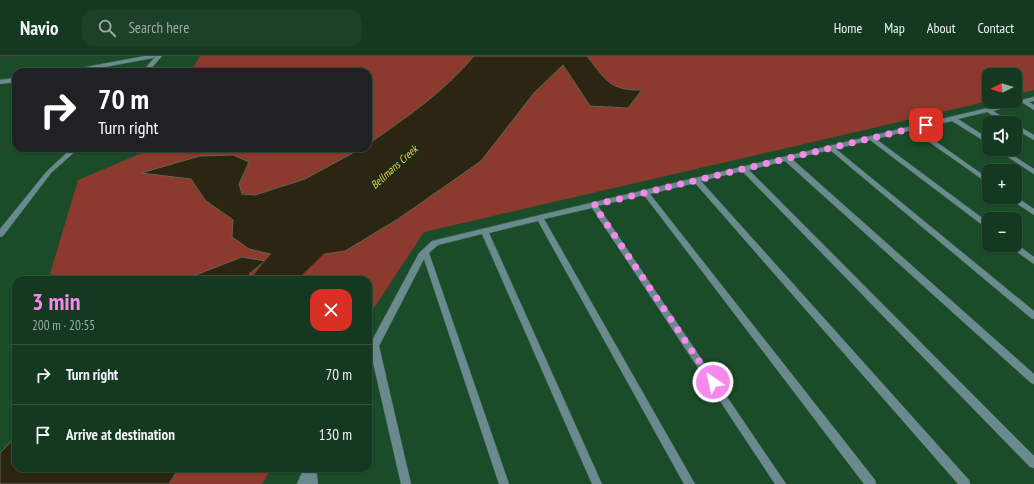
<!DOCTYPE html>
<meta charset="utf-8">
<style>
:root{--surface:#143920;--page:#1d4029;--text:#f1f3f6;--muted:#9daca5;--line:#33533e;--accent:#f788ec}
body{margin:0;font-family:"PT Sans Narrow",sans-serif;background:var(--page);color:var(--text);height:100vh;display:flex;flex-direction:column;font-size:15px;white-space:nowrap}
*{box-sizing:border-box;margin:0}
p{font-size:13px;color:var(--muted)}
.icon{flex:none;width:22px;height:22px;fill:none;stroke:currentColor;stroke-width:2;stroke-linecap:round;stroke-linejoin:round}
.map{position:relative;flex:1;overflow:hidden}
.side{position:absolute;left:12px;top:220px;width:360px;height:196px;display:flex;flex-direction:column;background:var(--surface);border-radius:12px;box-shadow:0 1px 3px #0004,0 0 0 1px var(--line)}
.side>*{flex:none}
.hud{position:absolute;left:12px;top:12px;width:360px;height:84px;border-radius:12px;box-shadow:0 1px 3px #0004,0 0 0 1px var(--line);background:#202124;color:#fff;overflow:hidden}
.needle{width:26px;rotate:265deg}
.fabs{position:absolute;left:982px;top:12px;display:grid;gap:8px}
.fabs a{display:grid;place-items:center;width:40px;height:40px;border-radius:8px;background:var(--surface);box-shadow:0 1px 3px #0004,0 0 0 1px var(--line);font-size:20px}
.pin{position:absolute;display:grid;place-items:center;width:34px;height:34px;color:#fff;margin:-17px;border-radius:8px;box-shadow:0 2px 6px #0006}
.me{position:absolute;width:44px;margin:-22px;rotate:326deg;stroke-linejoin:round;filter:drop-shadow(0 0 3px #0008)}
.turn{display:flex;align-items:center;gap:14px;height:84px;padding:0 20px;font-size:18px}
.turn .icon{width:52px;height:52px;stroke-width:2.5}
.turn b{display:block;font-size:28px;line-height:34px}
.round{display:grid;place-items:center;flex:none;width:42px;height:42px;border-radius:12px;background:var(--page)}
.overview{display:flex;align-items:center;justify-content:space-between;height:68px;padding:0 20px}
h1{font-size:24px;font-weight:600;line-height:30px;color:var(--accent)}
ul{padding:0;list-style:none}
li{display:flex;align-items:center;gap:12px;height:60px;padding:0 20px;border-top:1px solid var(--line)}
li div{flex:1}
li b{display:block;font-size:15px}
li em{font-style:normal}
header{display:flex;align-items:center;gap:24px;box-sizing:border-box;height:56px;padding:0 20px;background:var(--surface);border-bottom:1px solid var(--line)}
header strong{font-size:19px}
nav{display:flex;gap:22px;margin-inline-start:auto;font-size:14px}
.search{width:280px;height:36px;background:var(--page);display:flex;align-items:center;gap:10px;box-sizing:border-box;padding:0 14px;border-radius:12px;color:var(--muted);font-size:15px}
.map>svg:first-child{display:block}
.green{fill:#8b3a2d}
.water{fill:#2c2511;stroke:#636651}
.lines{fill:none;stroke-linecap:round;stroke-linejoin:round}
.river{fill:#2c2511;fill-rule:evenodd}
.lane-casing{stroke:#3b6848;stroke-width:1}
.street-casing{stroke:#3b6848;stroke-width:1}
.lane{fill:#6b8a90;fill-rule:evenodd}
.street{fill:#6b8a90;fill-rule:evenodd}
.shaded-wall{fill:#324422}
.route{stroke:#f788ec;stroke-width:7;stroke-dasharray:0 12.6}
.labels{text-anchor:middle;stroke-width:4;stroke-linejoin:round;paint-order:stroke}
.water-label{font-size:11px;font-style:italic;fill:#face3e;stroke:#182d1d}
</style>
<header>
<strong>Navio</strong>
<div class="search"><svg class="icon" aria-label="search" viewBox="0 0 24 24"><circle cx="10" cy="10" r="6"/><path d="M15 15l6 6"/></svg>Search here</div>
<nav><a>Home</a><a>Map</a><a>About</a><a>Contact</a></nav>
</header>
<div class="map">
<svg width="1034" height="428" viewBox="0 0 1034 428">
<rect width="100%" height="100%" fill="#1b4c2a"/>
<path class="green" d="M 200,0 L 474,0 C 444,36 406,62 368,88 L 368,16 L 191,16 Z
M 587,0 L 1034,0 L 1034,34 L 1015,39 L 1015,19 L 989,19 L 989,45 L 424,176 L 368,261 L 368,224 L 262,224 L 249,218 L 264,206 L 242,201 L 183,224 L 74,224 L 50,218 L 78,124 L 142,97 L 145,92 L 362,92 L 305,123 L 255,139 L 242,137 L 239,129 L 249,106 L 142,117 L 191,123 L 205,144 L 233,164 L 345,195 L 398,163 L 481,105 L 534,37 L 563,9 L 590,50 L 628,52 L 642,34 C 609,35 606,24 587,0 Z
M 179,412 L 272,412 L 262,428 L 169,428 Z"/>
<path class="water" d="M 474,0 L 587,0 C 606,24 610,35 642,34 L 628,52 L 590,50 L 563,9 L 534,37 L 481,105 L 398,163 L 345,195 L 291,203 L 249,193 L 232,181 L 233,164 L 205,144 L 191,123 L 141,117 L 200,100 L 233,99 L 249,106 L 239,128 L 242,138 L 255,139 L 305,123 L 362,92 L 368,92 L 368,88 C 406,62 444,36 474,0 Z
M 242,201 L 265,205 L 249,218 L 262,224 L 183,224 Z
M 16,380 L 16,412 L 179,412 L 169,428 L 0,428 L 0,397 Z"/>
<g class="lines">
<path class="river" d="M 335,151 L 349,155 L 354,164 L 349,173 L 297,224 L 251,224 C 263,202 299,170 320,156 C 324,153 330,152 335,151 Z"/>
<defs>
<path id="lane" d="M 145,0 L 156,0 L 153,2 L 78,16 L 67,16 L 70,14 Z
M 16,22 L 16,26 L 0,28 L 0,24 Z
M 1034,41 L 1034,45 L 1029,46 L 1034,49 L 1034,54 L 1023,47 L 993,55 L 1013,67 L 1006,67 L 987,56 L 958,63 L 989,83 L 989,88 L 952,65 L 918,73 L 989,123 L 989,128 L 912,74 L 876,83 L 989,167 L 989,174 L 870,84 L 836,93 L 1034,255 L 1034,263 L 1031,262 L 830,94 L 792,103 L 1034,318 L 1034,328 L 1031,327 L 785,105 L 749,114 L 1034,400 L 1034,412 L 1030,411 L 742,115 L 701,125 L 969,424 L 970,428 L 958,428 L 695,127 L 650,138 L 875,424 L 876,428 L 864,428 L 644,139 L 598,150 L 786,428 L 775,428 L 592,152 L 544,163 L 695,428 L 684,428 L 538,165 L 489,177 L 602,428 L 592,428 L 482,178 L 438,189 L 429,197 L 509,428 L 499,428 L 424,203 L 379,290 L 411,428 L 401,428 L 372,302 L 371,304 L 368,305 L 368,292 L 419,197 L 432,185 Z
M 1015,68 L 1034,79 L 1034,84 L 1015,73 Z
M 72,92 L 79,92 L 51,117 L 3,180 L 0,181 L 0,173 L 47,115 Z
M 996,93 L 1003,93 L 1034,113 L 1034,118 Z
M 1015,140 L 1034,153 L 1034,159 L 1007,141 Z
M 1015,187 L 1034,201 L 1034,208 L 1010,191 L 1009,189 L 1015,189 Z
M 304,412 L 316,412 L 318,428 L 297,428 Z"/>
<path id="street" d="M 156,0 L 162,0 L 148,16 L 142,16 Z"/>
</defs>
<use href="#lane" class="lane-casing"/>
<use href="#street" class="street-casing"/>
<use href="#lane" class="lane"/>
<use href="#street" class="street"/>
</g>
<path class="shaded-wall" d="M 0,0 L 16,0 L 0,2 Z"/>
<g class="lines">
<path class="route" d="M 713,326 L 594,149 L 926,69"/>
</g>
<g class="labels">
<g class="water-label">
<text transform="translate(394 111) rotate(-42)" y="4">Bellmans Creek</text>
</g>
</g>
</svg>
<div class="fabs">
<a><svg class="needle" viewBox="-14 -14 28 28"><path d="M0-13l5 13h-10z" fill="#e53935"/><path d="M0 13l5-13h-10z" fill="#9daca5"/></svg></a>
<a><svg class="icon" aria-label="sound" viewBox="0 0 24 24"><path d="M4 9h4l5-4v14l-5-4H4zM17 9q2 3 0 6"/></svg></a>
<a>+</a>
<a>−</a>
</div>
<div class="pin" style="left:926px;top:69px;background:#d93025"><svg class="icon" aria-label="arrive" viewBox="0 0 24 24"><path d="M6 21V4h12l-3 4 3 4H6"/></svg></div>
<svg class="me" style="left:713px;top:326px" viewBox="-20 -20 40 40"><circle r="17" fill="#f788ec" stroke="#fff" stroke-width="3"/><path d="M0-11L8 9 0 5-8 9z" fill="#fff"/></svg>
<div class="hud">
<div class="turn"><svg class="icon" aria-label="right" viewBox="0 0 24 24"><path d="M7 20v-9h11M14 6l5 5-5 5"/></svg><div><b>70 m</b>Turn right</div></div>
</div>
<section class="side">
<div class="overview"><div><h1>3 min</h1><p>200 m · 20:55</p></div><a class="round" style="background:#d93025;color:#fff"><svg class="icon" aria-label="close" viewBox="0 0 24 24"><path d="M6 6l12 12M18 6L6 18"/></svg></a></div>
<ul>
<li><svg class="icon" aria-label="right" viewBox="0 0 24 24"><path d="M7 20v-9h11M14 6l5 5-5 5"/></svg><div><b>Turn right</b></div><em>70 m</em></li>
<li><svg class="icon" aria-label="arrive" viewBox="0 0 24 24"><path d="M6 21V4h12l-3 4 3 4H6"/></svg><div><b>Arrive at destination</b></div><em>130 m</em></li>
</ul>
</section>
</div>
